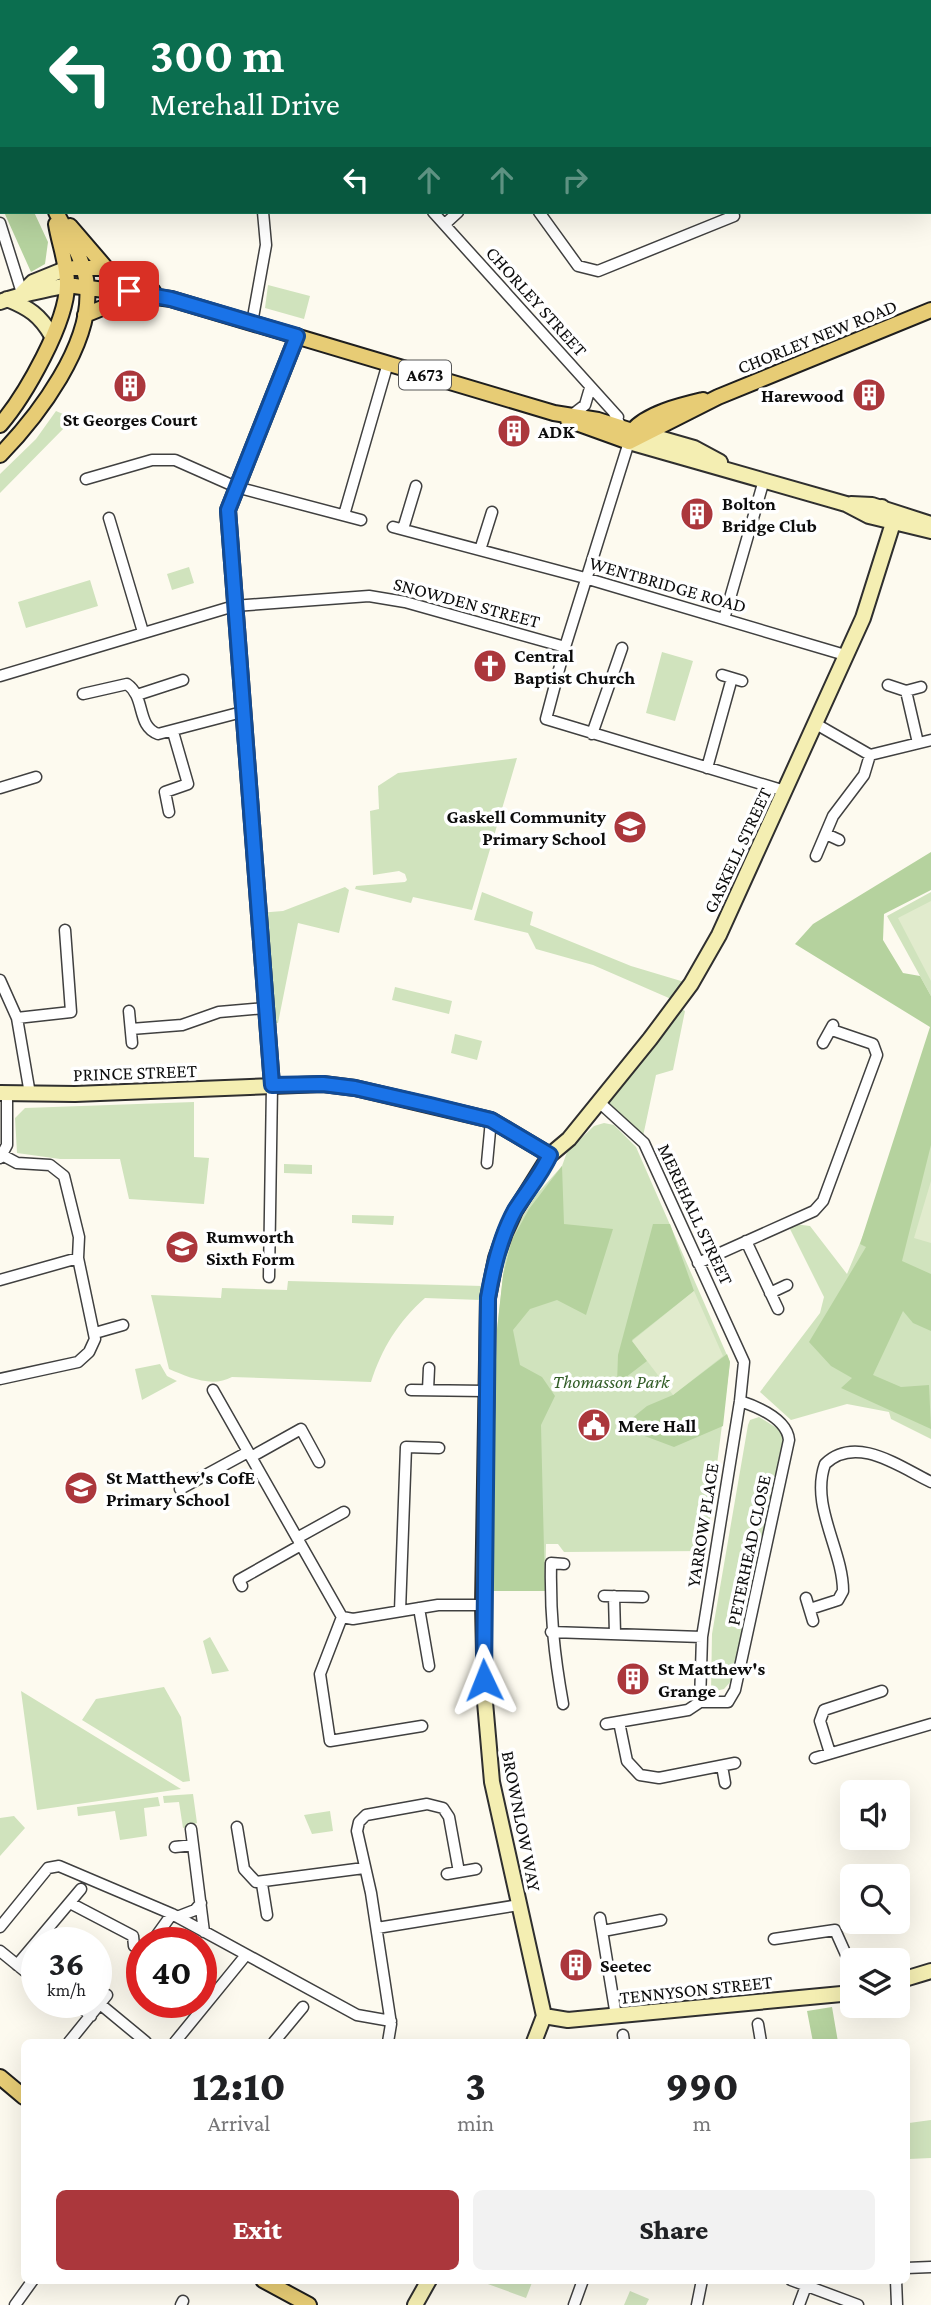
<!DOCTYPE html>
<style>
:root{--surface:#fff;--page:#f2f2f2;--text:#202124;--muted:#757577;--accent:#ab373c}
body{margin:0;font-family:"Crimson Pro",serif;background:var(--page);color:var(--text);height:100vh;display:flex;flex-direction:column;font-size:26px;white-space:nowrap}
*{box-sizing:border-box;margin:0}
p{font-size:23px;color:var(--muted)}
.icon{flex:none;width:38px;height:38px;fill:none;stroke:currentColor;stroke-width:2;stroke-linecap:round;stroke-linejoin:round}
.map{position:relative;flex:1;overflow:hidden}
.details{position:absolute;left:21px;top:2039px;width:889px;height:245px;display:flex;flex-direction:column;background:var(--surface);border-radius:10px;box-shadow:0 7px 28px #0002}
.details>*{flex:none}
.top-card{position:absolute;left:0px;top:0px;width:931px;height:214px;box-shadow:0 7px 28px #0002;background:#0b6e4f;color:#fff;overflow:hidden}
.controls{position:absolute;left:840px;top:1780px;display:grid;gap:14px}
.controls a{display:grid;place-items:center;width:70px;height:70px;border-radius:10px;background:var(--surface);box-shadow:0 7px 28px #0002;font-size:35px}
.speed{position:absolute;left:21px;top:1927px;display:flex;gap:14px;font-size:35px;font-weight:700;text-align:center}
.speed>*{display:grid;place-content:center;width:91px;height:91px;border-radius:50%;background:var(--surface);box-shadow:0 7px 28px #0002;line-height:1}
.speed small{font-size:18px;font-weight:400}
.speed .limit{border:10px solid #d22;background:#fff;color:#111}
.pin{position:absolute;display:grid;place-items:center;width:60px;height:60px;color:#fff;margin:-30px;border-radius:14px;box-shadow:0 4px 10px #0006}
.me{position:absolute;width:77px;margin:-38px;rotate:358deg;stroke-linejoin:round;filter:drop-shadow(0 0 5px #0008)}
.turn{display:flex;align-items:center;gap:24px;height:147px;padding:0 35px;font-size:32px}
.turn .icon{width:91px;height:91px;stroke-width:2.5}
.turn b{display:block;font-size:49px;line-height:60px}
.lanes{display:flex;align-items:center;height:66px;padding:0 35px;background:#0003;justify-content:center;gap:35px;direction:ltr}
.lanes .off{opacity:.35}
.eta{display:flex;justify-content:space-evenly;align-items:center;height:119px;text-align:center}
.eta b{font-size:42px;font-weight:800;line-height:49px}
.cta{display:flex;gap:14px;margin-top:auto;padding:14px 35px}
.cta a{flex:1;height:80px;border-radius:10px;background:var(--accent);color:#fff;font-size:28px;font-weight:800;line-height:80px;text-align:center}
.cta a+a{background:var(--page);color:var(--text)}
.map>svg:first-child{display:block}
.green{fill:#d0e3bd}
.forest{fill:#b5d29e}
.pitch{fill:#e1ebcd}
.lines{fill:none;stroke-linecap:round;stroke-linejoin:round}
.street-casing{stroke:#404040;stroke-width:13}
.secondary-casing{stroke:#2f2f2f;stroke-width:18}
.primary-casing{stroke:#1e1e1e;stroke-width:18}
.street{stroke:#fff;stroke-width:10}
.secondary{stroke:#f4eeb2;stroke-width:14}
.primary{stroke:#e7cc75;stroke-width:14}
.route-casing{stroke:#114b97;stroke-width:18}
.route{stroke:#1a73e8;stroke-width:12}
.labels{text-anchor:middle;stroke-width:7;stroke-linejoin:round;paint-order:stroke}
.shield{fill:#fff;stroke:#565656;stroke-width:2}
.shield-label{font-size:18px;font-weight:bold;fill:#0d0d0d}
.street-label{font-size:19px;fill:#0d0d0d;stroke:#fff}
.poi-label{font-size:19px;font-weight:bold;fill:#0d0d0d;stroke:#fff;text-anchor:start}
.park-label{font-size:19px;font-style:italic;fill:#315c26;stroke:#fff}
</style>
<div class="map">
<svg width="931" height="2305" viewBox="0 0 931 2305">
<rect width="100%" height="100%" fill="#fdfaef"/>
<path class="green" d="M 741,0 L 908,0 L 906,2 Z
M 268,285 L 310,296 L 304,319 L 265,308 Z
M 56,411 L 72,418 L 67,425 L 0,493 L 0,474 L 36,439 Z
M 189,567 L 194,583 L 172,590 L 167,574 Z
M 90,580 L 98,606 L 26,628 L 18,602 Z
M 662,652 L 693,661 L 675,721 L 646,713 Z
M 517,758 L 472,910 L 413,897 L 411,903 L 355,889 L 356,886 L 405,882 L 407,880 L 405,874 L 399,871 L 373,875 L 370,811 L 379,809 L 378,786 L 398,773 Z
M 345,887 L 349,890 L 339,933 L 298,923 L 278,1023 L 267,1023 L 258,913 L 283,911 Z
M 482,892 L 533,912 L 530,925 L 631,966 L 691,984 L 678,1002 L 593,965 L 536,949 L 528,933 L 474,920 Z
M 931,892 L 931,996 L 887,916 Z
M 395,987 L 452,1001 L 449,1014 L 392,1000 Z
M 675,1005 L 685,1011 L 673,1070 L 656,1075 L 642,1141 L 600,1103 Z
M 931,1032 L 931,1439 L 891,1419 L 889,1412 L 847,1404 L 791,1420 L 760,1392 L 820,1313 L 824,1297 L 787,1223 L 810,1226 L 847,1274 L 880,1195 Z
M 455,1034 L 482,1041 L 477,1060 L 451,1053 Z
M 194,1102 L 194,1157 L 209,1158 L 204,1204 L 129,1199 L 120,1159 L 60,1159 L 17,1153 L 15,1118 L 25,1108 Z
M 604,1123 L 614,1125 L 636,1147 L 730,1362 L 706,1551 L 564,1552 L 558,1544 L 546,1544 L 545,1591 L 490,1591 L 497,1330 L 505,1259 L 518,1224 L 536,1195 L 562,1166 L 567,1152 L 594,1126 Z
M 284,1164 L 312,1165 L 312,1174 L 284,1173 Z
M 352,1215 L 394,1216 L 393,1225 L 352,1223 Z
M 288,1281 L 483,1286 L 481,1300 L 425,1298 C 398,1322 382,1348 371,1382 L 232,1377 C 212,1388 188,1377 169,1369 L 151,1295 L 221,1298 L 222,1288 L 287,1290 Z
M 160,1364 L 167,1376 L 177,1381 L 142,1400 L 135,1369 Z
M 759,1417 L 780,1430 L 784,1442 L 732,1680 L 724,1689 L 711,1692 L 712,1634 L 748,1425 L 750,1420 Z
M 210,1637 L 229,1671 L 212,1674 L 203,1641 Z
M 164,1687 L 181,1717 L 190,1781 L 183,1782 L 82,1720 L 96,1699 Z
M 21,1691 L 181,1789 L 37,1810 Z
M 193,1794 L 197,1823 L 183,1828 L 179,1802 L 164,1803 L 163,1796 Z
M 158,1797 L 160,1806 L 144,1808 L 147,1836 L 120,1840 L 115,1811 L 78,1816 L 77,1807 Z
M 330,1811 L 333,1831 L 312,1834 L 304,1815 Z
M 14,1816 L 25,1828 L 0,1856 L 0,1818 Z
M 931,2120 L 931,2158 L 909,2159 L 909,2123 Z
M 477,2280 L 533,2280 L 526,2298 Z
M 630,2291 L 649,2299 L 646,2305 L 624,2305 Z"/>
<path class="forest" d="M 413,0 L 534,0 L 532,2 Z
M 4,212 L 34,212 L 48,242 L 45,264 L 31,272 Z
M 931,852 L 931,890 L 884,914 L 883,940 L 903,973 L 920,976 L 931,996 L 931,1145 L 902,1261 L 931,1274 L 931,1331 L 913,1323 L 903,1311 L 873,1375 L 901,1387 L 929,1385 L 931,1429 L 841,1388 L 852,1378 L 831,1366 L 809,1342 L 866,1247 L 860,1244 L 930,1027 L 795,944 L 813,924 Z
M 562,1166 L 564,1224 L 613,1229 L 586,1315 L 557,1300 L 530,1309 L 513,1330 L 520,1365 L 542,1377 L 555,1396 L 541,1425 L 545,1591 L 490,1591 L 497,1330 L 503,1275 L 512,1240 L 529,1209 Z
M 653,1224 L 670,1224 L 694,1291 L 632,1340 L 647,1361 L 617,1384 L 618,1355 Z
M 727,1354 L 730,1362 L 723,1426 L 674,1447 L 634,1432 L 631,1419 L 647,1406 L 673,1395 Z
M 832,2007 L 838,2042 L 813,2042 L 807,2011 Z"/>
<path class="pitch" d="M 931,901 L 931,981 L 898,918 Z
M 931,1181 L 931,1243 L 914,1238 Z
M 694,1291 L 723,1356 L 673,1395 L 632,1341 Z"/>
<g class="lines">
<defs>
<path id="street" d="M 149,0 L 151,2
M 236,0 L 237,2
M 220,2 L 222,0
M 0,201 L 2,200
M 433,212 L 618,417
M 539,212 L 578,266 L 598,271 L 734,216
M 0,223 L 22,293
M 445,224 L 458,212
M 252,323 L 266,245 L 263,212
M 614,413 L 629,442 L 565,647 L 546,719 L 785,791
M 572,415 L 585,405 L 590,388
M 86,479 L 152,460 L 175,460 L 236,487 L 361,520
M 344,515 L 388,363
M 109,518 L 143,632
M 393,527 L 585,578 L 845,655
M 403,529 L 416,486
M 480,550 L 492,512
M 724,619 L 764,480
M 722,675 L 742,681
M 0,676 L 234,606 L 369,596 L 405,602 L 565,647
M 888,685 L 906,691 L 921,687
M 906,691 L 918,743
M 83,694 L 127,684 C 146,697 136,726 158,734 L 242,712
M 137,695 L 183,680
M 816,724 L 870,755 L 931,740
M 592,734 L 622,648
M 707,768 L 732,678
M 0,788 L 36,777
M 169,812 L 165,792 L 188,784 L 173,732
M 826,834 L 839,840
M 816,856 L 833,816 L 864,775 L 870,755
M 0,980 L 17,1018 L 30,1094
M 129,1011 L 132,1043
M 17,1018 L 71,1012 L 65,930
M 131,1029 L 182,1025 L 219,1012 L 265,1008
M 823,1043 L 833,1025
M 600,1103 L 644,1143 L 744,1362 L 740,1401 L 702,1637 L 700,1702
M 0,1158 L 7,1145 L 7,1094
M 487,1163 L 491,1120
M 746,1241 L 778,1309
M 698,1263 L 814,1211 L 823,1201 L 877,1055 L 873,1044 L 832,1030
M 269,1277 L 272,1085
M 0,1280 L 78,1258
M 770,1293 L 787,1285
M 95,1333 L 123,1325
M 0,1379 L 78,1362 L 89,1352 L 95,1339 L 78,1258 L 79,1237 L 64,1176 L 50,1165 L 17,1163 L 4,1156
M 213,1390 L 342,1617
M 411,1390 L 486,1391
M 428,1390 L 429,1368
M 251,1457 L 301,1429 L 319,1462
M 180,1489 L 248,1452
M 297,1538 L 344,1512
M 242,1586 L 239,1580 L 301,1545
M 604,1596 L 643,1597
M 614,1596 L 615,1634
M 806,1598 L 813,1621
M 419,1608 L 429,1666
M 810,1609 L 838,1600 L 843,1591 C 843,1550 810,1506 825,1464 C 856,1434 900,1467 931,1482
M 400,1611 L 406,1447 L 439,1448
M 342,1617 L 320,1674 L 330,1741 L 422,1726
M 342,1617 L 353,1619 L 438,1605 L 483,1605
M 551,1632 L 702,1637
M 700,1702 L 728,1702 L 735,1690 L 789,1440 C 787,1419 758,1407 740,1401
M 563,1704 C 554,1654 550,1614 551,1563 L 564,1564
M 619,1722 L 627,1761 L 640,1775 L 659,1778 L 735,1763
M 606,1724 L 688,1710 L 700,1702
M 830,1753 L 820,1721 L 824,1710 L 882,1691
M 815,1758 L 931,1724
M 722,1766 L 725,1783
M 237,1827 L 244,1869 L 256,1882 L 364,1868
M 191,1829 L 204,1932
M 175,1847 L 193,1845
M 447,1874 L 476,1869
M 262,1884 L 267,1915
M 70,1903 L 133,1936 L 134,1946
M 177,1917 L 195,1910 L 201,1903
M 600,1918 L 616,2016
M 0,1927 L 48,1868 L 59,1866 L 172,1914 L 357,2015 L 391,2021
M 377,1928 L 519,1905
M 603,1931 L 661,1920
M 154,1939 L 172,1914
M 774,1939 L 835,1930 L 852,1968
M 0,1951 L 37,1981
M 17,1965 L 81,1889
M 74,2002 L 91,2016
M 100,2004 L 146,2042
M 758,2024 L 761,2042
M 623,2035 L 624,2042
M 69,2042 L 107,1995
M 175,2042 L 246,1955
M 274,2042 L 303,2007
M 388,2042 L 391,2024 L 371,1893 L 357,1831 L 359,1822 L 366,1815 L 427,1804 L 443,1808 L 449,1817 L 459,1872
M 906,2268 L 931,2267
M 791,2280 L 858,2305
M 896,2280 L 897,2305
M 15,2305 L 33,2280
M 181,2305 L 183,2301
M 574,2305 L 583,2280
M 697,2305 L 702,2280
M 799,2305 L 806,2286"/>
<path id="secondary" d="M 22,293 L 33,282 L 65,269
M 7,299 C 29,308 40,315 52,336
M 0,302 C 22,293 44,291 67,285
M 638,432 L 694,448 L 720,462
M 629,442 L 846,504 L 869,516 L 931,531
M 851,504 L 872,505 L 931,524
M 272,1085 L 228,510 L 297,336
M 0,1093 L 75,1094 L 323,1084 L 355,1088 L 491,1120 L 550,1155
M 898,1981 L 931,1971
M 544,2016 L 568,2020 L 852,1993
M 534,2042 L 544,2016 L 492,1782 L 485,1702 L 483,1605 L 488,1298 L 496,1258 L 505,1233 L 515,1211 L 550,1155 L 569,1139 L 650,1039 L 691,984 L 719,935 L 863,618 L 893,523 L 890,514 L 882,507
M 415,2305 L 429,2280"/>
<path id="primary" d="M 0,87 L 2,91
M 70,226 L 106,268
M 74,268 L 106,268 L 153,291
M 67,285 L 171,299 L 554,413 L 598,420 L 632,431
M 85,315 L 117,302 L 145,300
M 568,420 L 629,442
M 0,425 C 25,396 68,321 67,283 C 67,263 59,243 56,224
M 632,431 C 647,413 682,405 703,400
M 629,442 L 718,397 L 931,310
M 0,455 C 38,416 93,344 87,286 C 85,260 67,234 56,212
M 0,2077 L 24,2097
M 263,2280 L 309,2305"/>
</defs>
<use href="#street" class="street-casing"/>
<use href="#secondary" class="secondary-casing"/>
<use href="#primary" class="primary-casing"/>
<use href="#street" class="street"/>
<use href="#secondary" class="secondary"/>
<use href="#primary" class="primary"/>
</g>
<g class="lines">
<defs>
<path id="route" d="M 129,291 L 171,299 L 297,336 L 228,510 L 272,1085 L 323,1084 L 355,1088 L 430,1105 L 491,1120 L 550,1155 C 541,1175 527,1191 515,1210 C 500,1237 493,1268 488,1298 L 484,1680"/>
</defs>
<use href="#route" class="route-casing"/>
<use href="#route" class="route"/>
</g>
<defs>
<symbol id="building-disc" viewBox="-11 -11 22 22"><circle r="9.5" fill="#ab373c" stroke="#fff"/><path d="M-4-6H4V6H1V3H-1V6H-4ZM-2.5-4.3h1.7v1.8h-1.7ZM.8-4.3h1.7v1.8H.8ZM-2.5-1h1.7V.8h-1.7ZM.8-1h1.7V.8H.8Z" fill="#fff"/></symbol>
<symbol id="church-disc" viewBox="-11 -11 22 22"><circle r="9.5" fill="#ab373c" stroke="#fff"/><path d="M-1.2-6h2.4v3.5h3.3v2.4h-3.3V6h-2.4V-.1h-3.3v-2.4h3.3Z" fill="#fff"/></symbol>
<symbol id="school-disc" viewBox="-11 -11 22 22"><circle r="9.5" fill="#ab373c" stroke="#fff"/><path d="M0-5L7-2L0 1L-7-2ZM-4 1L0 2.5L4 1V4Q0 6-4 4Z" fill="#fff"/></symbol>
<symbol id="university-disc" viewBox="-11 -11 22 22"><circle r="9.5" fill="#ab373c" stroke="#fff"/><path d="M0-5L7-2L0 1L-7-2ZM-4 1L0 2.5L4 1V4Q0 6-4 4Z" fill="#fff"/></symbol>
<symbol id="civic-disc" viewBox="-11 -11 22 22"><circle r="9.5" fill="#ab373c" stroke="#fff"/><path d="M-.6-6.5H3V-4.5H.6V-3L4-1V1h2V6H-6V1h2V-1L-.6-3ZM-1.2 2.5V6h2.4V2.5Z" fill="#fff"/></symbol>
</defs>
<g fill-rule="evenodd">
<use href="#building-disc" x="111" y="367" width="38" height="38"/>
<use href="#building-disc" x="850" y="376" width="38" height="38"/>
<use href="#building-disc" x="495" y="412" width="38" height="38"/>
<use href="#building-disc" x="678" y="495" width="38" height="38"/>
<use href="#church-disc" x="471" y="647" width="38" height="38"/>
<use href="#school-disc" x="611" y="808" width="38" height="38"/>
<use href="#university-disc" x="163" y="1228" width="38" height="38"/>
<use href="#civic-disc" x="575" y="1406" width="38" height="38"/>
<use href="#school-disc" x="62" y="1469" width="38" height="38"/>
<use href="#building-disc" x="614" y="1660" width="38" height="38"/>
<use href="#building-disc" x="557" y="1946" width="38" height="38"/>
</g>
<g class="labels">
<rect class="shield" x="399" y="360.5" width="52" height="29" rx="5"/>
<g class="shield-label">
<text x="425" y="381">A673</text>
</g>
<g class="street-label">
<text transform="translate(537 301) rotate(48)" y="7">CHORLEY STREET</text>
<text transform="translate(817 336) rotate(-22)" y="7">CHORLEY NEW ROAD</text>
<text transform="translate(668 584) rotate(16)" y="7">WENTBRIDGE ROAD</text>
<text transform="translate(467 602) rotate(15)" y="7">SNOWDEN STREET</text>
<text transform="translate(737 850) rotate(-65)" y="7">GASKELL STREET</text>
<text transform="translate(135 1072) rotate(-2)" y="7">PRINCE STREET</text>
<text transform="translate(696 1214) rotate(65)" y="7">MEREHALL STREET</text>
<text transform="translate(702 1525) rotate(-81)" y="7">YARROW PLACE</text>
<text transform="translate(748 1550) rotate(-78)" y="7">PETERHEAD CLOSE</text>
<text transform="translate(522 1821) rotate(79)" y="7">BROWNLOW WAY</text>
<text transform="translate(696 1989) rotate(-6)" y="7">TENNYSON STREET</text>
</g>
<g class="poi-label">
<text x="844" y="402" text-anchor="end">Harewood</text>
<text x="130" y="426" text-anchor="middle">St Georges Court</text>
<text x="538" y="438">ADK</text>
<text x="722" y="510">Bolton<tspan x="722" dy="22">Bridge Club</tspan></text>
<text x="514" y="662">Central<tspan x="514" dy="22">Baptist Church</tspan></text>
<text x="606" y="823" text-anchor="end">Gaskell Community<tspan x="606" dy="22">Primary School</tspan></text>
<text x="206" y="1243">Rumworth<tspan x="206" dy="22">Sixth Form</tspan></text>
<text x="618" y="1432">Mere Hall</text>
<text x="106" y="1484">St Matthew's CofE<tspan x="106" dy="22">Primary School</tspan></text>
<text x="658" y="1675">St Matthew's<tspan x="658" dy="22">Grange</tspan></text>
<text x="600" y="1972">Seetec</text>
</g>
<g class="park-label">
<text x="611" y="1388">Thomasson Park</text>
</g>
</g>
</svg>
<div class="controls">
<a><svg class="icon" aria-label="sound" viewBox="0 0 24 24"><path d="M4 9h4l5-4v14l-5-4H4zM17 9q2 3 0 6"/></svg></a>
<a><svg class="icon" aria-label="search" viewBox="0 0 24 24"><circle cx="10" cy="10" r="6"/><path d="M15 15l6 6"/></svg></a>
<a><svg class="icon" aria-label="layers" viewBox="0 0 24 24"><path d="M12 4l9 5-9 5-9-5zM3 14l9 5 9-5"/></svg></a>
</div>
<div class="speed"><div>36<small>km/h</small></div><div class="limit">40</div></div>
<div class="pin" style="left:129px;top:291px;background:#d93025"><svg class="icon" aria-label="arrive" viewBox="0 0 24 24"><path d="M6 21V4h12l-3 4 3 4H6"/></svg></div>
<svg class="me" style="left:484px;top:1680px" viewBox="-20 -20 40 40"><path d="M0-17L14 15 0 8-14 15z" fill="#1a73e8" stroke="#fff" stroke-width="4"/></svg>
<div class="top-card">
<div class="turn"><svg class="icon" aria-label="left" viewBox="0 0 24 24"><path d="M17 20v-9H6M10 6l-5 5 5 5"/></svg><div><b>300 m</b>Merehall Drive</div></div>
<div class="lanes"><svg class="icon" aria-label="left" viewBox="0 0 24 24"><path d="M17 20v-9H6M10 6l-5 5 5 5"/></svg><svg class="icon off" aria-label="ahead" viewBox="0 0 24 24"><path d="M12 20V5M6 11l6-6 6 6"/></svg><svg class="icon off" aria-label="ahead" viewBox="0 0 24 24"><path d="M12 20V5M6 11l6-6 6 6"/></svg><svg class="icon off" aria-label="right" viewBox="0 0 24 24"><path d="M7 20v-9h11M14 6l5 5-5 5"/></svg></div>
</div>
<section class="details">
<div class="eta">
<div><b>12:10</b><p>Arrival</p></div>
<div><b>3</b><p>min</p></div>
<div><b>990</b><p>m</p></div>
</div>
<div class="cta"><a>Exit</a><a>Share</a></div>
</section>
</div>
